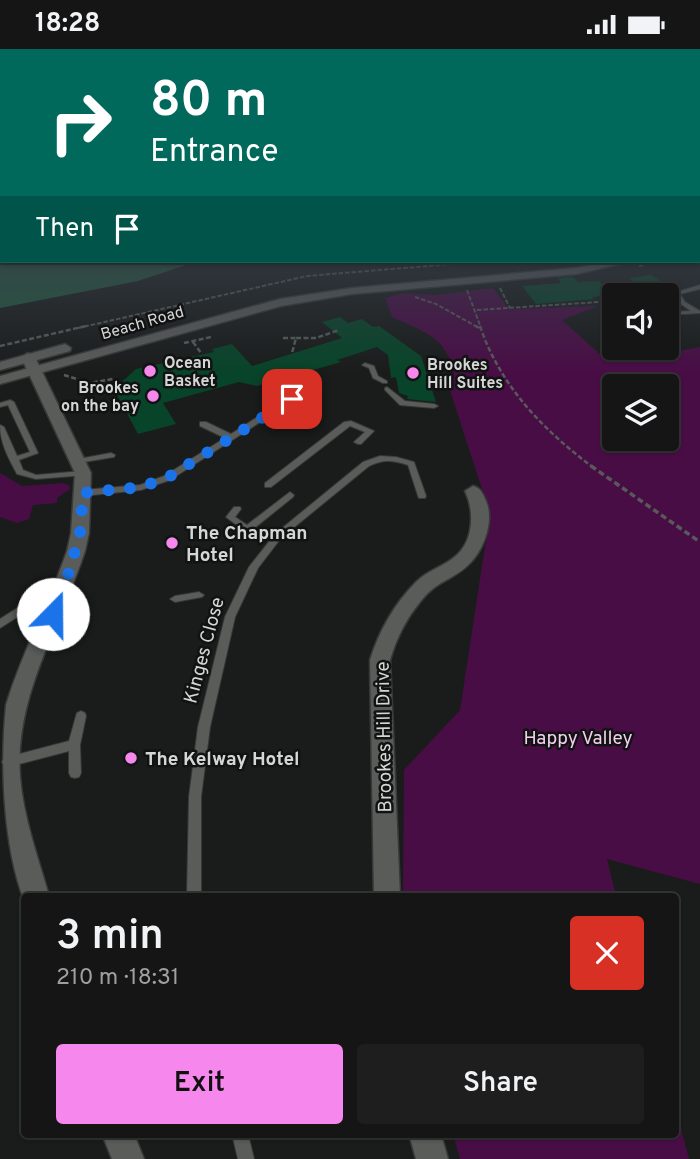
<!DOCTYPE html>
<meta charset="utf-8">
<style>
:root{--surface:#141514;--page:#1d1e1d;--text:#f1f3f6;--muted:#9d9fa0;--line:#333434;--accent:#f688ed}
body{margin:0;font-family:Overpass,sans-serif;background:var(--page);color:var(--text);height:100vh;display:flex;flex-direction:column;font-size:26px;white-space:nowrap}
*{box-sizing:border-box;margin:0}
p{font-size:23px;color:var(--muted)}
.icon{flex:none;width:38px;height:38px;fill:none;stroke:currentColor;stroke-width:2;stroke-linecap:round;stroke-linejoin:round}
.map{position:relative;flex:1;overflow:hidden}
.details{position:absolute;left:21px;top:844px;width:658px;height:245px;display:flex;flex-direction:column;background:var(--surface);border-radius:7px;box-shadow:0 2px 5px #0004,0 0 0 2px var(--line)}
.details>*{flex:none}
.top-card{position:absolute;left:0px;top:0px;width:700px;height:214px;box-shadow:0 2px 5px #0004,0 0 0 2px var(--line);background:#00695c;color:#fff;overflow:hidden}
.tools{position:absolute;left:602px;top:234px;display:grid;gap:14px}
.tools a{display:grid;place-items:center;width:77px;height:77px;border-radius:7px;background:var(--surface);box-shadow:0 2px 5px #0004,0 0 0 2px var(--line);font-size:35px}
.pin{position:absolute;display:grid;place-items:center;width:60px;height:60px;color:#fff;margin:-30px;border-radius:14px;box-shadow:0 4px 10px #0006}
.me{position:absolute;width:77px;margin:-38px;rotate:22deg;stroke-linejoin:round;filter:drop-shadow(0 0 5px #0008)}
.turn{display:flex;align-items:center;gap:24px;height:147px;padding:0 35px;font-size:32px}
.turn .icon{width:91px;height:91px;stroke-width:2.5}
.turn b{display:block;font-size:49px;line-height:60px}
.then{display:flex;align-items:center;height:66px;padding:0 35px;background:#0003;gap:14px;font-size:26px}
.round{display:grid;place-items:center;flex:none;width:74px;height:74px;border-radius:7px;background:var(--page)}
.head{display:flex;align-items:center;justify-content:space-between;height:119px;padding:0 35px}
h1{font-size:42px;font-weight:600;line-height:52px}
.button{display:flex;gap:14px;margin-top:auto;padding:14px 35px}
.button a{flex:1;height:80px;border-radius:7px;background:var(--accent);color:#111;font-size:28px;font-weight:600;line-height:80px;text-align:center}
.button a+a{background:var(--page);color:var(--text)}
.status{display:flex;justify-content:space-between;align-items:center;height:49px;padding:0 35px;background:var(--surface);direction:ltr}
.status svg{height:19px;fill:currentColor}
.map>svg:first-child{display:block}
.green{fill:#490d46;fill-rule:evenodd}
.water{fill:#245a3d}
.building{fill:#084429}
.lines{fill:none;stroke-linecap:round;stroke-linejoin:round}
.service-casing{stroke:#373938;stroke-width:2}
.minor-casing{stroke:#373938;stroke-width:3}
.secondary-casing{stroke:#373938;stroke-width:3}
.path-far2{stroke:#585a59;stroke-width:2;stroke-dasharray:4.5 2;stroke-linecap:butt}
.path-far1{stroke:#585a59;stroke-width:2.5;stroke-dasharray:5 2.5;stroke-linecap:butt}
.path{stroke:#585a59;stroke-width:3.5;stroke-dasharray:6 3.5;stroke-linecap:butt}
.service{fill:#5a5c5a;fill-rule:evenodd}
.minor{fill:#5a5c5a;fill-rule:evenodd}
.secondary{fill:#5a5c5a;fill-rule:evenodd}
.route{stroke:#1a73e8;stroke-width:12;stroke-dasharray:0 21.6}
.poi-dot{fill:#f688ed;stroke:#111312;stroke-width:2.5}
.labels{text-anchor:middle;stroke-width:5;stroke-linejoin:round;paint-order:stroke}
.far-street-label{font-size:16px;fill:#d5d6d5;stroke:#111312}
.far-poi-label{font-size:16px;font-weight:bold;fill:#d5d6d5;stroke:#111312;text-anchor:start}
.poi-label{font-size:19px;font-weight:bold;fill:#d5d6d5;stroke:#111312;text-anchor:start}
.street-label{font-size:19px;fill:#d5d6d5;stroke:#111312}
.park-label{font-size:19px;fill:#f6cef0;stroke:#111312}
</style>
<div class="status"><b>18:28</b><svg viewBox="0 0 49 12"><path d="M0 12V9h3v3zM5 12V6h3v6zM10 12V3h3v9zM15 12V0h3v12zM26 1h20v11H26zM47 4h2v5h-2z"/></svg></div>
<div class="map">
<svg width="700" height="1110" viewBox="0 0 700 1110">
<rect width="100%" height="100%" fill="#1a1c1b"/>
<path class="green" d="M 493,239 L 509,260 L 598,257 L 562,271 L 604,309 L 612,307 L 618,313 L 700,298 L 700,835 L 607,810 L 616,847 L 403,847 L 404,721 L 460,661 L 490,465 L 447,332 L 454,326 C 448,289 425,283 392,268 L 385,249 L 403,244 L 436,246 ZM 614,338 L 667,338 L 667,390 L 614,390 Z
M 0,424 L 22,437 L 63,434 L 69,436 L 70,440 L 57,449 L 57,454 L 33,456 L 29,470 L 17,474 L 0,468 Z
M 676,1062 L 689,1110 L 460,1110 L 453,1085 L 676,1085 Z"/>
<path class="water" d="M 0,169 L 2,212 L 198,212 L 138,232 L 0,259 Z"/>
<path class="building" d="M 651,226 L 671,239 L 648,243 L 629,229 Z
M 573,228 L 578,233 L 599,232 L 613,246 L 592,248 L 594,250 L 536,255 L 522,237 L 561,234 L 558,229 Z
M 340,268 L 348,274 L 362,270 L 373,278 L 379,277 L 421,307 L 436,353 L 407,350 L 408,347 L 399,344 L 396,328 L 391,329 L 388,306 L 377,298 L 337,311 L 341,313 L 257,337 L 239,333 L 163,354 L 176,375 L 138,385 L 114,340 L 136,320 L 214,303 L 212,300 L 232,295 L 252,317 L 342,289 L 322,273 Z"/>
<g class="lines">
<defs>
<path id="service" d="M 698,172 L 700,172 L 700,174 L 698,174 Z
M 700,236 L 700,240 L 680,245 L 685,253 L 700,262 L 700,264 L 667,266 L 667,264 L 669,263 L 691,262 L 681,255 L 674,244 Z
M 365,314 L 374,317 L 378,327 L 387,332 L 387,334 L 383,334 L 373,329 L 369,319 L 362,316 Z
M 387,338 L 405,352 L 434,355 L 438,357 L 434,359 L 400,356 L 385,341 L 385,339 Z
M 289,348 L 292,348 L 296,350 L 170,431 L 141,441 L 83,447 L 79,444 L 83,441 L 140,436 L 164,427 L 225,389 L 200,377 L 200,373 L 206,373 L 231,385 Z
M 10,351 L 14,353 L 38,404 L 19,411 L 23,421 L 36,426 L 83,422 L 87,424 L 86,426 L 36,430 L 17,425 C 9,410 0,394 0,376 L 4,378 L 17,407 L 30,403 L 8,356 L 0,358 L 0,354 Z
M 351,372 L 374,382 L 361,395 L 358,395 L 354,393 L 365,383 L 350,377 L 271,438 L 265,438 L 265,434 L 344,373 Z
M 111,404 L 115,406 L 114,408 L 78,414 L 74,412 L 78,410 Z
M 380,407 L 396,408 L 414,413 L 426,447 L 425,449 L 419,449 L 418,447 L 408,416 C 392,411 384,410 369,417 L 281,489 L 258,519 L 235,568 L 210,678 L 201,748 L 201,847 L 187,847 L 189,748 L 198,678 L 225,568 L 249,518 L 275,485 L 363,413 Z
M 290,443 L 294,446 L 293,448 L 242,489 L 236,489 L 235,487 L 242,480 L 226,468 L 234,458 L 240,458 L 241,460 L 235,468 L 247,476 Z
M 62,539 L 65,540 L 67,542 L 65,544 L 49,548 L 0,579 L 0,570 L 43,543 Z
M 199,543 L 204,546 L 202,548 L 175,553 L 170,550 L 175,547 Z
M 81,662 L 85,664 L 86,667 L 80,696 L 81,724 L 79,728 L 75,729 L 71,728 L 69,724 L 69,702 L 8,718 L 4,717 L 2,713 L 4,709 L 69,692 L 76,667 L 77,664 Z
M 232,1085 L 248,1085 L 254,1110 L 238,1110 Z"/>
<path id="minor" d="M 28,304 L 35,308 L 91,424 L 89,484 L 85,502 C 61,575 14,648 20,727 C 23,768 38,808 49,847 L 24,847 L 24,851 C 3,796 0,714 6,656 C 22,603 49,554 67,502 L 71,484 L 75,424 L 21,308 Z
M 473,437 C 481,439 483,445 486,452 C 495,472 483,504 467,517 C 451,532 437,531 420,553 C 406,570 396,590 390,611 L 400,847 L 374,847 L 370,611 C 379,582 395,554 416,533 C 427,522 440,519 452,510 C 474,495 475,463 465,442 Z
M 102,1085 L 134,1085 L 144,1110 L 112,1110 Z
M 409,1085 L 441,1085 L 448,1110 L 416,1110 Z"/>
<path id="secondary" d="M 698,179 L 700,179 L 698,186 Z
M 612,212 L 632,212 L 576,225 L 352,245 L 281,257 L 0,335 L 0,327 L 280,250 L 352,239 L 576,219 Z
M 65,295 L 71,299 L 70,302 L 0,321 L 0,313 Z"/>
</defs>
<use href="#service" class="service-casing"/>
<use href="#minor" class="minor-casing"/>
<use href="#secondary" class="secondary-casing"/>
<path class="path-far2" d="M 639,217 L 659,212
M 500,239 L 510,259
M 606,239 L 615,245
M 608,239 L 607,236 L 623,247
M 467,241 L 481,279
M 415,248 L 436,255 L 479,279
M 477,261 L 614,252
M 78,279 L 307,227 L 489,212"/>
<path class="path-far1" d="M 476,277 L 479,279
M 480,277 C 500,337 544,382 594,419
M 283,289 L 296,289 L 292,304
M 296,289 L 316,289 L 339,281
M 193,293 L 201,304
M 184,294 L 211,288
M 0,297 L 86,277
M 64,326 L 89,334 L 113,330"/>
<path class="path" d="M 591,417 L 700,493"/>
<use href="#service" class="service"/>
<use href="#minor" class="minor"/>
<use href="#secondary" class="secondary"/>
</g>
<linearGradient id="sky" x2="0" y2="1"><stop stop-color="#0e0f0f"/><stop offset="0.52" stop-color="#38404a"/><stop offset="1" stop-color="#38404a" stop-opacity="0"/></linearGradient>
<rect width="700" height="324" fill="url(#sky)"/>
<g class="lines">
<path class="route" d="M 53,565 L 69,523 L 80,484 L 83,444 L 141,438 L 167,429 L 292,350"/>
</g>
<g class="poi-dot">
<circle cx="150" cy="322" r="7"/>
<circle cx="413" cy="324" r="7"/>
<circle cx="153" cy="347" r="7"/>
<circle cx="172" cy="494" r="7"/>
<circle cx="131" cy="709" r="7"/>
</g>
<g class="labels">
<g class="far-street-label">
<text transform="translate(142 273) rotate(-16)" y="6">Beach Road</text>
</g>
<g class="far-poi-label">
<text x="164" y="319">Ocean<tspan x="164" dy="18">Basket</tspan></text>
<text x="427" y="321">Brookes<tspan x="427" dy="18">Hill Suites</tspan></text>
<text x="139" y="344" text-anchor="end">Brookes<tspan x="139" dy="18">on the bay</tspan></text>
</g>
<g class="poi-label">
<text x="186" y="490">The Chapman<tspan x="186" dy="22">Hotel</tspan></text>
<text x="145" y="716">The Kelway Hotel</text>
</g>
<g class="street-label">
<text transform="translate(203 601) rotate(-75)" y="7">Kinges Close</text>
<text transform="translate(383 688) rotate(-91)" y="7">Brookes Hill Drive</text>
</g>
<g class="park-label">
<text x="578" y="695">Happy Valley</text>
</g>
</g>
</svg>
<div class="tools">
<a><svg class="icon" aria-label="sound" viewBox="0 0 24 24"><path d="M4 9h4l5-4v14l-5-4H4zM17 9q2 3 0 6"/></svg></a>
<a><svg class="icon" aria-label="layers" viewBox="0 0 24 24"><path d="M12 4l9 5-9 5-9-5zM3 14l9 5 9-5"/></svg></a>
</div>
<div class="pin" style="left:292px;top:350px;background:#d93025"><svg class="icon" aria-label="arrive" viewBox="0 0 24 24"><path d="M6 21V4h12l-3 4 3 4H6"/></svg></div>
<svg class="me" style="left:53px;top:565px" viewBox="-20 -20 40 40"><circle r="19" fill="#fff"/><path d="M0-13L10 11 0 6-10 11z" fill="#1a73e8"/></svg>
<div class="top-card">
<div class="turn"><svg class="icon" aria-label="right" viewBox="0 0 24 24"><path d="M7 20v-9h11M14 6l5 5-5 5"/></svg><div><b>80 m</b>Entrance</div></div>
<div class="then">Then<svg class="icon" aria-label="arrive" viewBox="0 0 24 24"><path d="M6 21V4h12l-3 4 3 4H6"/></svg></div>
</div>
<section class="details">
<div class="head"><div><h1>3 min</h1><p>210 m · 18:31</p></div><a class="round" style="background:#d93025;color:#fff"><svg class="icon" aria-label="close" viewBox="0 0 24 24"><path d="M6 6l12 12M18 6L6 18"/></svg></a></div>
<div class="button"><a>Exit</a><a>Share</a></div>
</section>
</div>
